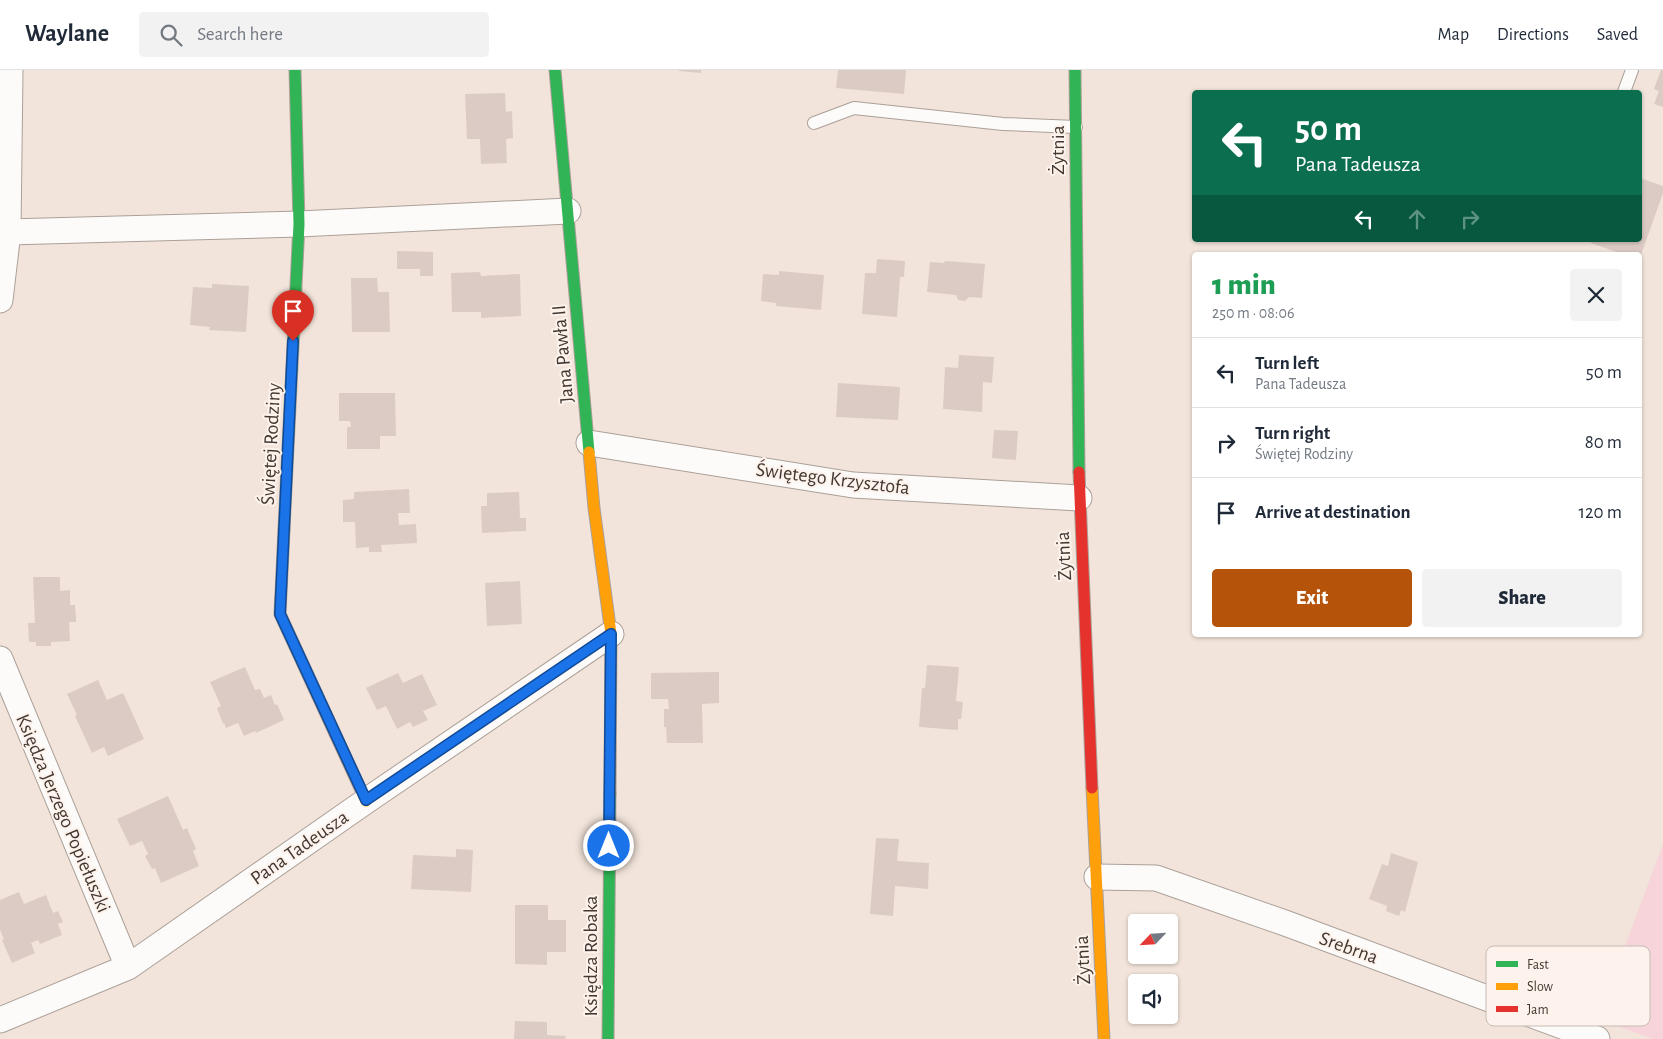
<!DOCTYPE html>
<meta charset="utf-8">
<style>
:root{--surface:#fff;--page:#f2f2f3;--text:#1f2937;--muted:#747a83;--line:#e0e1e3;--accent:#b45309}
body{margin:0;font-family:"Alegreya Sans",sans-serif;background:var(--page);color:var(--text);height:100vh;display:flex;flex-direction:column;font-size:19px;white-space:nowrap}
*{box-sizing:border-box;margin:0}
p{font-size:16px;color:var(--muted)}
.icon{flex:none;width:28px;height:28px;fill:none;stroke:currentColor;stroke-width:2;stroke-linecap:round;stroke-linejoin:round}
.map{position:relative;flex:1;overflow:hidden}
.side{position:absolute;left:1192px;top:182px;width:450px;height:385px;display:flex;flex-direction:column;background:var(--surface);border-radius:5px;box-shadow:0 1px 4px #0004}
.side>*{flex:none}
.guide{position:absolute;left:1192px;top:20px;width:450px;height:152px;border-radius:5px;box-shadow:0 1px 4px #0004;background:#0b6e4f;color:#fff;overflow:hidden}
.needle{width:32px;rotate:245deg}
.tools{position:absolute;left:1128px;top:844px;display:grid;gap:10px}
.tools a{display:grid;place-items:center;width:50px;height:50px;border-radius:5px;background:var(--surface);box-shadow:0 1px 4px #0004;font-size:25px}
.pin{position:absolute;display:grid;place-items:center;width:42px;height:42px;color:#fff;margin:-51px -21px;border-radius:50% 50% 50% 0;rotate:-45deg;box-shadow:0 0 5px #0007}
.pin .icon{rotate:45deg}
.me{position:absolute;width:55px;margin:-28px;rotate:0deg;stroke-linejoin:round;filter:drop-shadow(0 0 4px #0008)}
.turn{display:flex;align-items:center;gap:18px;height:105px;padding:0 20px;font-size:22px}
.turn .icon{width:65px;height:65px;stroke-width:2.5}
.turn b{display:block;font-size:35px;line-height:42px}
.lanes{display:flex;align-items:center;height:48px;padding:0 20px;background:#0003;justify-content:center;gap:25px;direction:ltr}
.lanes .off{opacity:.35}
.round{display:grid;place-items:center;flex:none;width:52px;height:52px;border-radius:5px;background:var(--page)}
.overview{display:flex;align-items:center;justify-content:space-between;height:85px;padding:0 20px}
h1{font-size:30px;font-weight:800;line-height:38px;color:#1e9e55}
.primary-button{display:flex;gap:10px;margin-top:auto;padding:10px 20px}
.primary-button a{flex:1;height:58px;border-radius:5px;background:var(--accent);color:#fff;font-size:20px;font-weight:800;line-height:58px;text-align:center}
.primary-button a+a{background:var(--page);color:var(--text)}
ul{padding:0;list-style:none}
li{display:flex;align-items:center;gap:15px;height:70px;padding:0 20px;border-top:1px solid var(--line)}
li div{flex:1}
li b{display:block;font-size:19px}
li em{font-style:normal}
header{display:flex;align-items:center;gap:30px;box-sizing:border-box;height:70px;padding:0 25px;background:var(--surface);border-bottom:1px solid var(--line)}
header strong{font-size:24px}
nav{display:flex;gap:28px;margin-inline-start:auto;font-size:18px}
.search{width:350px;height:45px;background:var(--page);display:flex;align-items:center;gap:12px;box-sizing:border-box;padding:0 18px;border-radius:5px;color:var(--muted);font-size:19px}
.map>svg:first-child{display:block}
.green{fill:#f6d4d9}
.building{fill:#dccbc5}
.lines{fill:none;stroke-linecap:round;stroke-linejoin:round}
.lane-casing{stroke:#aba099;stroke-width:14}
.street-casing{stroke:#aba099;stroke-width:27}
.fast-casing{stroke:#aba099;stroke-width:13}
.slow-casing{stroke:#aba099;stroke-width:13}
.jam-casing{stroke:#aba099;stroke-width:13}
.lane{stroke:#fdfbf9;stroke-width:12}
.street{stroke:#fdfbf9;stroke-width:25}
.fast{stroke:#30b455;stroke-width:11}
.slow{stroke:#ff9f0a;stroke-width:11}
.jam{stroke:#e5322d;stroke-width:11}
.route-casing{stroke:#114b97;stroke-width:12}
.route{stroke:#1a73e8;stroke-width:9}
.labels{text-anchor:middle;stroke-width:4;stroke-linejoin:round;paint-order:stroke}
.street-label{font-size:20px;fill:#423831;stroke:#fdf3ec}
.key{fill:#fdf3ec;stroke:#c5bbb4;stroke-width:1}
.key-label{font-size:14px;fill:#423831}
</style>
<header>
<strong>Waylane</strong>
<div class="search"><svg class="icon" aria-label="search" viewBox="0 0 24 24"><circle cx="10" cy="10" r="6"/><path d="M15 15l6 6"/></svg>Search here</div>
<nav><a>Map</a><a>Directions</a><a>Saved</a></nav>
</header>
<div class="map">
<svg width="1663" height="969" viewBox="0 0 1663 969">
<rect width="100%" height="100%" fill="#f2e4da"/>
<path class="green" d="M 1663,774 L 1663,969 L 1653,969 L 1598,949 Z"/>
<path class="building" d="M 679,0 L 701,0 L 701,3 L 679,1 Z
M 838,0 L 906,0 L 904,24 L 836,18 Z
M 1661,0 L 1663,0 L 1663,37 L 1654,34 L 1659,21 L 1654,19 Z
M 505,23 L 506,42 L 512,41 L 513,68 L 506,69 L 507,93 L 481,94 L 480,69 L 467,69 L 465,24 Z
M 1640,108 L 1663,116 L 1663,123 L 1641,185 L 1625,185 L 1591,173 L 1592,170 L 1640,170 Z
M 397,181 L 433,182 L 433,206 L 420,206 L 420,199 L 397,199 Z
M 877,189 L 905,191 L 904,207 L 900,207 L 897,247 L 862,244 L 865,203 L 876,203 Z
M 945,191 L 985,194 L 982,228 L 969,227 L 965,231 L 958,230 L 956,225 L 927,222 L 930,192 L 944,193 Z
M 779,201 L 824,205 L 821,240 L 776,236 L 776,233 L 761,231 L 763,204 L 779,205 Z
M 480,202 L 481,206 L 520,204 L 521,246 L 481,248 L 481,242 L 452,242 L 451,203 Z
M 351,208 L 377,208 L 378,222 L 389,222 L 390,262 L 352,262 Z
M 212,214 L 249,216 L 246,262 L 209,260 L 210,257 L 190,255 L 193,217 L 212,218 Z
M 959,285 L 994,287 L 992,313 L 983,312 L 982,342 L 943,339 L 945,297 L 958,298 Z
M 838,313 L 900,317 L 898,350 L 836,347 Z
M 339,323 L 395,323 L 396,366 L 380,366 L 380,379 L 347,379 L 347,357 L 351,357 L 350,351 L 339,351 Z
M 994,360 L 1018,361 L 1016,390 L 992,388 Z
M 409,419 L 410,443 L 398,443 L 399,455 L 416,454 L 417,473 L 381,475 L 382,482 L 369,482 L 369,477 L 356,478 L 355,452 L 343,452 L 343,430 L 354,429 L 354,422 Z
M 519,422 L 520,448 L 526,448 L 526,461 L 482,463 L 481,436 L 487,436 L 487,423 Z
M 33,507 L 60,507 L 60,521 L 70,520 L 70,535 L 75,535 L 76,550 L 76,552 L 69,552 L 70,571 L 51,572 L 51,576 L 36,576 L 36,572 L 29,572 L 28,553 L 35,553 Z
M 520,511 L 522,554 L 487,556 L 485,513 Z
M 927,595 L 959,597 L 956,631 L 963,632 L 961,649 L 958,649 L 958,660 L 919,657 L 922,618 L 925,618 Z
M 245,597 L 255,620 L 260,619 L 264,628 L 271,625 L 275,635 L 277,634 L 284,650 L 256,663 L 255,661 L 244,666 L 238,653 L 226,658 L 224,653 L 223,654 L 217,638 L 221,636 L 210,612 Z
M 719,602 L 719,633 L 702,634 L 703,673 L 667,673 L 666,657 L 664,657 L 664,639 L 669,639 L 668,629 L 651,629 L 651,603 Z
M 398,603 L 403,613 L 422,604 L 437,635 L 423,641 L 428,650 L 413,657 L 410,652 L 397,659 L 386,636 L 377,640 L 366,618 Z
M 98,610 L 107,630 L 123,623 L 144,669 L 108,686 L 104,677 L 92,683 L 75,646 L 77,645 L 67,624 Z
M 168,726 L 183,760 L 187,758 L 196,779 L 193,781 L 199,796 L 161,813 L 155,798 L 152,799 L 145,786 L 148,784 L 142,771 L 130,776 L 117,749 Z
M 876,768 L 899,769 L 897,791 L 929,793 L 928,819 L 895,816 L 893,846 L 870,844 Z
M 456,779 L 473,780 L 471,822 L 411,819 L 413,785 L 456,787 Z
M 1391,783 L 1418,792 L 1405,842 L 1401,840 L 1399,846 L 1386,841 L 1387,836 L 1369,829 L 1382,794 L 1388,796 Z
M 19,822 L 24,834 L 46,825 L 53,843 L 58,841 L 63,852 L 58,854 L 62,865 L 40,874 L 38,870 L 31,873 L 35,883 L 12,893 L 2,870 L 4,869 L 0,860 L 0,830 Z
M 515,835 L 548,835 L 548,850 L 566,850 L 566,882 L 547,882 L 547,895 L 515,894 Z
M 515,951 L 547,952 L 547,965 L 566,966 L 565,969 L 514,969 Z"/>
<g class="lines">
<defs>
<path id="lane" d="M 1624,22 L 1632,0
M 814,53 L 854,38 L 1003,54 L 1076,57"/>
<path id="street" d="M 8,162 L 299,154 L 568,141
M 0,230 L 8,162 L 10,0
M 589,373 L 853,415 L 1079,428
M 0,589 L 128,897
M 1097,807 L 1156,808 L 1285,853 L 1597,969
M 0,950 L 128,897 L 366,731 L 611,564"/>
<path id="fast" d="M 555,0 L 589,382
M 1075,0 L 1079,402
M 284,459 L 299,154 L 295,0
M 608,969 L 610,724"/>
<path id="slow" d="M 589,382 L 594,438 L 611,564 L 610,724
M 284,459 L 280,544 L 366,731
M 1092,718 L 1104,969"/>
<path id="jam" d="M 1079,402 L 1092,718"/>
</defs>
<use href="#lane" class="lane-casing"/>
<use href="#street" class="street-casing"/>
<use href="#fast" class="fast-casing"/>
<use href="#slow" class="slow-casing"/>
<use href="#jam" class="jam-casing"/>
<use href="#lane" class="lane"/>
<use href="#street" class="street"/>
<use href="#fast" class="fast"/>
<use href="#slow" class="slow"/>
<use href="#jam" class="jam"/>
</g>
<g class="lines">
<defs>
<path id="route" d="M 293,271 L 280,544 L 366,730 L 611,564 L 609,776"/>
</defs>
<use href="#route" class="route-casing"/>
<use href="#route" class="route"/>
</g>
<g class="labels">
<g class="street-label">
<text transform="translate(1057 80) rotate(-90)" y="7">Żytnia</text>
<text transform="translate(562 284) rotate(-95)" y="7">Jana Pawła II</text>
<text transform="translate(270 374) rotate(-87)" y="7">Świętej Rodziny</text>
<text transform="translate(833 408) rotate(7)" y="7">Świętego Krzysztofa</text>
<text transform="translate(1063 486) rotate(-93)" y="7">Żytnia</text>
<text transform="translate(64 743) rotate(67)" y="7">Księdza Jerzego Popiełuszki</text>
<text transform="translate(299 777) rotate(-35)" y="7">Pana Tadeusza</text>
<text transform="translate(1349 877) rotate(20)" y="7">Srebrna</text>
<text transform="translate(590 886) rotate(-90)" y="7">Księdza Robaka</text>
<text transform="translate(1082 890) rotate(-93)" y="7">Żytnia</text>
</g>
</g>
<rect x="1486" y="876" width="164" height="80" rx="8" class="key"/>
<rect x="1496" y="891" width="22" height="6" fill="#30b455"/>
<rect x="1496" y="913" width="22" height="7" fill="#ff9f0a"/>
<rect x="1496" y="936" width="22" height="6" fill="#e5322d"/>
<g class="key-label">
<text x="1527" y="899">Fast</text>
<text x="1527" y="921">Slow</text>
<text x="1527" y="944">Jam</text>
</g>
</svg>
<div class="tools">
<a><svg class="needle" viewBox="-14 -14 28 28"><path d="M0-13l5 13h-10z" fill="#e53935"/><path d="M0 13l5-13h-10z" fill="#747a83"/></svg></a>
<a><svg class="icon" aria-label="sound" viewBox="0 0 24 24"><path d="M4 9h4l5-4v14l-5-4H4zM17 9q2 3 0 6"/></svg></a>
</div>
<div class="pin" style="left:293px;top:271px;background:#d93025"><svg class="icon" aria-label="arrive" viewBox="0 0 24 24"><path d="M6 21V4h12l-3 4 3 4H6"/></svg></div>
<svg class="me" style="left:609px;top:776px" viewBox="-20 -20 40 40"><circle r="17" fill="#1a73e8" stroke="#fff" stroke-width="3"/><path d="M0-11L8 9 0 5-8 9z" fill="#fff"/></svg>
<div class="guide">
<div class="turn"><svg class="icon" aria-label="left" viewBox="0 0 24 24"><path d="M17 20v-9H6M10 6l-5 5 5 5"/></svg><div><b>50 m</b>Pana Tadeusza</div></div>
<div class="lanes"><svg class="icon" aria-label="left" viewBox="0 0 24 24"><path d="M17 20v-9H6M10 6l-5 5 5 5"/></svg><svg class="icon off" aria-label="ahead" viewBox="0 0 24 24"><path d="M12 20V5M6 11l6-6 6 6"/></svg><svg class="icon off" aria-label="right" viewBox="0 0 24 24"><path d="M7 20v-9h11M14 6l5 5-5 5"/></svg></div>
</div>
<section class="side">
<div class="overview"><div><h1>1 min</h1><p>250 m · 08:06</p></div><a class="round"><svg class="icon" aria-label="close" viewBox="0 0 24 24"><path d="M6 6l12 12M18 6L6 18"/></svg></a></div>
<ul>
<li><svg class="icon" aria-label="left" viewBox="0 0 24 24"><path d="M17 20v-9H6M10 6l-5 5 5 5"/></svg><div><b>Turn left</b><p>Pana Tadeusza</p></div><em>50 m</em></li>
<li><svg class="icon" aria-label="right" viewBox="0 0 24 24"><path d="M7 20v-9h11M14 6l5 5-5 5"/></svg><div><b>Turn right</b><p>Świętej Rodziny</p></div><em>80 m</em></li>
<li><svg class="icon" aria-label="arrive" viewBox="0 0 24 24"><path d="M6 21V4h12l-3 4 3 4H6"/></svg><div><b>Arrive at destination</b></div><em>120 m</em></li>
</ul>
<div class="primary-button"><a>Exit</a><a>Share</a></div>
</section>
</div>
